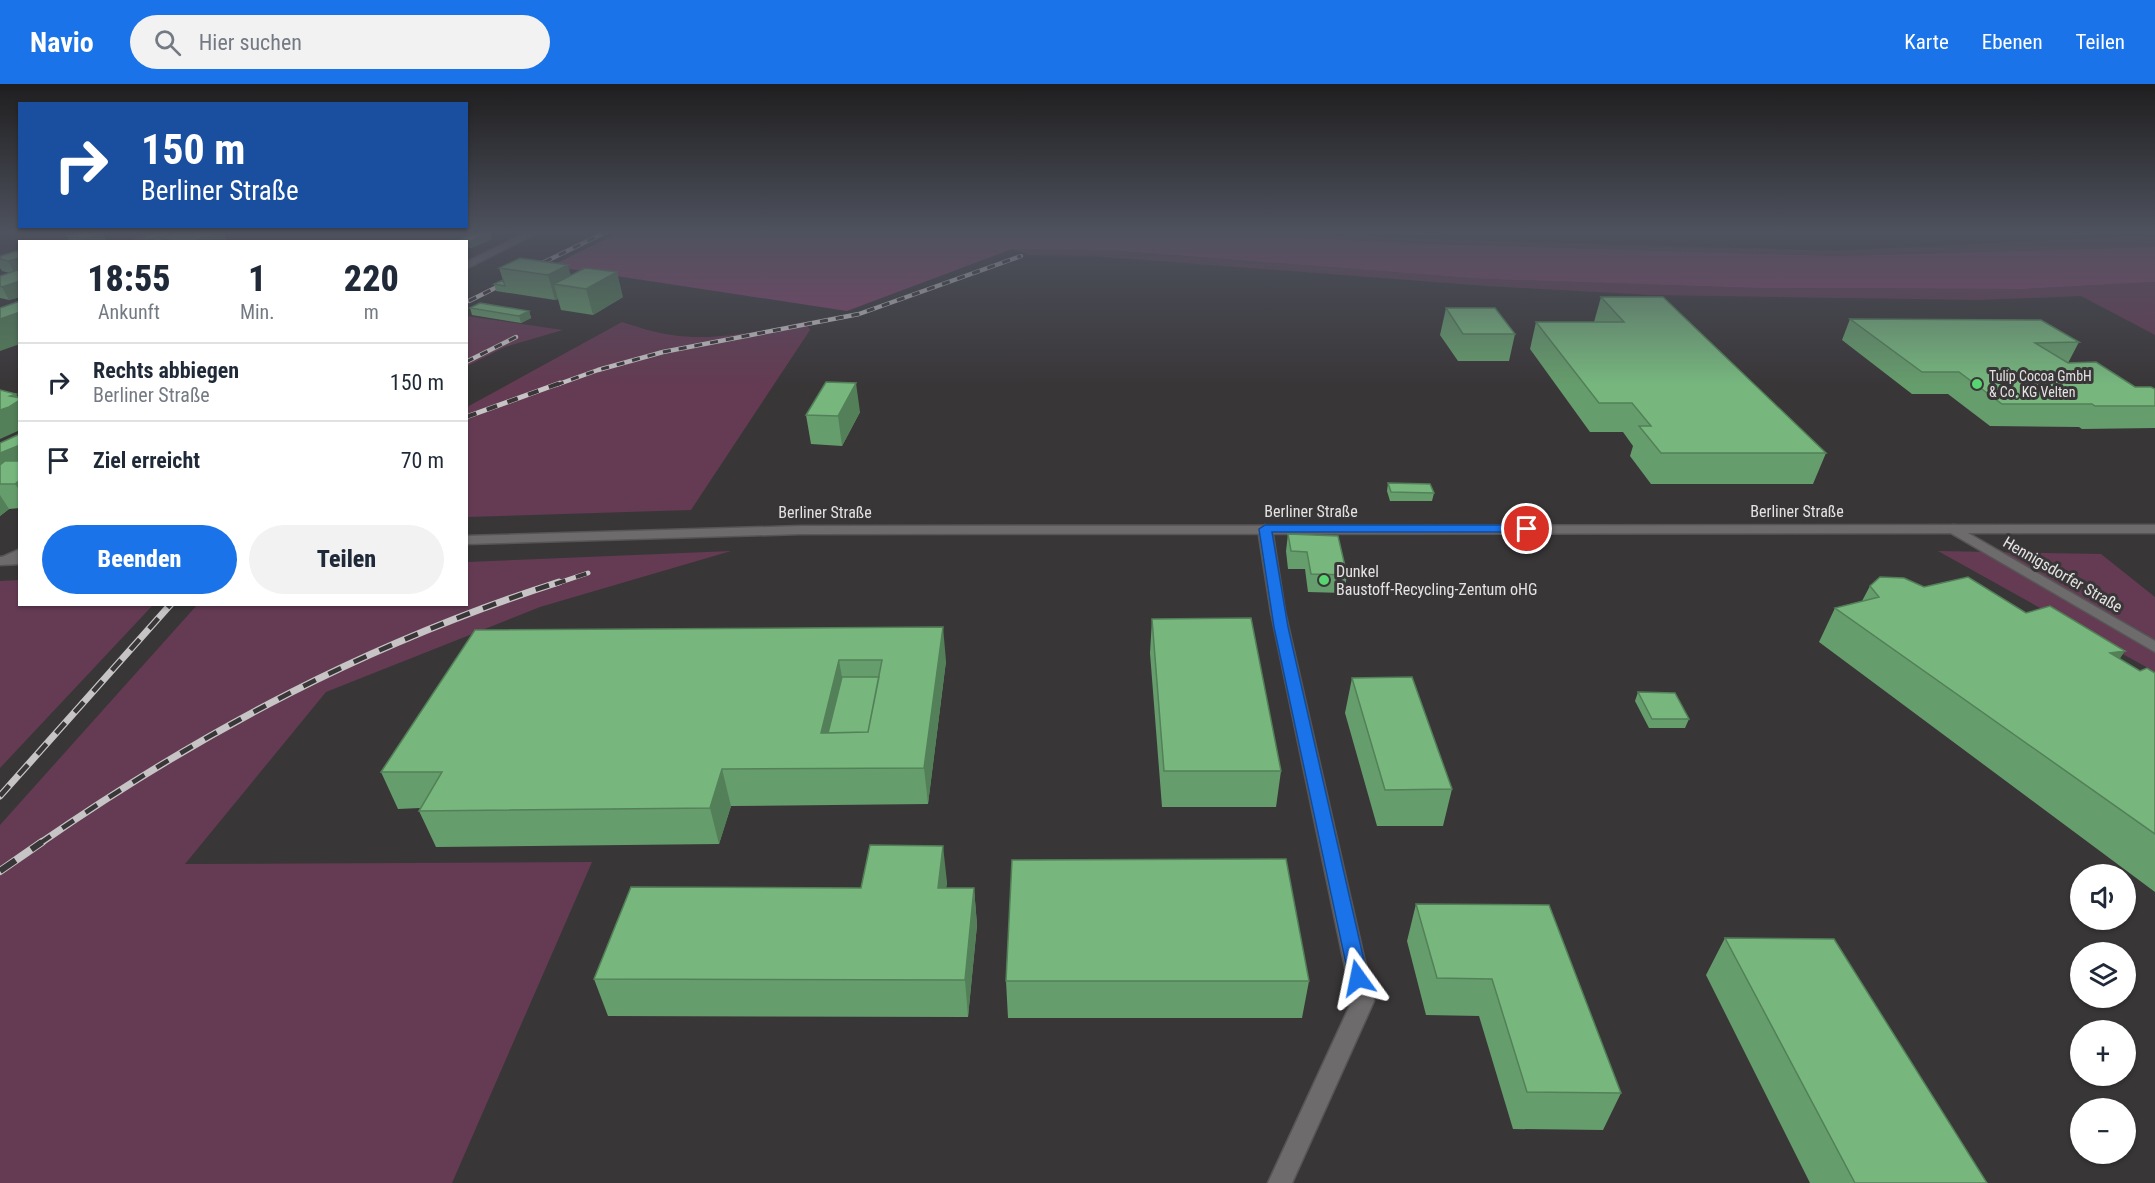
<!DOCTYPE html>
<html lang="de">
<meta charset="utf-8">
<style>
:root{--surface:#fff;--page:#f2f2f3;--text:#1f2937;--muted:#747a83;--line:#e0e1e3;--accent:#1a73e8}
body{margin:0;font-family:"Roboto Condensed",sans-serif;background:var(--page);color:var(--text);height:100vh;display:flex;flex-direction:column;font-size:22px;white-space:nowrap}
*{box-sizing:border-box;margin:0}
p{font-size:20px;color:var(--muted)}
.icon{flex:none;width:33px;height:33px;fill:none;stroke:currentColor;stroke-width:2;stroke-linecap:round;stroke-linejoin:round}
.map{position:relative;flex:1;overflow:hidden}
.details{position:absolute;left:18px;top:156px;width:450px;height:366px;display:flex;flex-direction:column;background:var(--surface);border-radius:0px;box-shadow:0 2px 4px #0004}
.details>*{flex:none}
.top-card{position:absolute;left:18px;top:18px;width:450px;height:126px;border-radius:0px;box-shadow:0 2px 4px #0004;background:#1a4fa0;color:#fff;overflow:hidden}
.controls{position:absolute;left:2070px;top:780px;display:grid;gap:12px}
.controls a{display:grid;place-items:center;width:66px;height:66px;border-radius:50%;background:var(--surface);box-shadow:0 2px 4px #0004;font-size:30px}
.pin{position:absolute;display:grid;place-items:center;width:51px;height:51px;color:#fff;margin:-26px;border:3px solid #fff;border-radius:50%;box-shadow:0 2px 6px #0007}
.me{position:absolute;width:66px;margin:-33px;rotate:348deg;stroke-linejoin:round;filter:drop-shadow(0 0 4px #0008)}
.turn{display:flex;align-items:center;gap:21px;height:126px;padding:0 24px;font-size:27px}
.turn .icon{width:78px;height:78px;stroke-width:2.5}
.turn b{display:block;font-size:42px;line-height:51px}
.eta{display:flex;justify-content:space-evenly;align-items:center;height:102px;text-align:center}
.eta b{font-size:36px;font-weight:800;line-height:42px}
.cta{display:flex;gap:12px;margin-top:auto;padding:12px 24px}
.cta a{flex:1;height:69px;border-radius:36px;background:var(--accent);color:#fff;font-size:24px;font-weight:800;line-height:69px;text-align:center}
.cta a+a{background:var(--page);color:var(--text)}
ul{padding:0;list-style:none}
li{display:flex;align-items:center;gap:18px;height:78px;padding:0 24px;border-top:2px solid var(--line)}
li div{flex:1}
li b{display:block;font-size:22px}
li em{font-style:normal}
header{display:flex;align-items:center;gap:36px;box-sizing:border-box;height:84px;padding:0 30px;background:var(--accent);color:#fff}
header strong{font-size:28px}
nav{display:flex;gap:33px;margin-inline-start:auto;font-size:21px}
.search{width:420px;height:54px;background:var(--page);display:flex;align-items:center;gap:15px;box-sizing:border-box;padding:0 21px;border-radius:33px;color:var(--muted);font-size:22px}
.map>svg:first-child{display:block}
.green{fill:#643b53}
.water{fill:#84426b}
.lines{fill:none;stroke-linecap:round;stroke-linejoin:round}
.street-casing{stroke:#575556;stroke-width:3}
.secondary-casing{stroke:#575556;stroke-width:3}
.street{fill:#6e6b6d;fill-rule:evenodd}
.secondary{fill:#6e6b6d;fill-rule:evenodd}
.rail-far3-casing{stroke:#c6c4c5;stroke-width:4.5}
.rail-far2-casing{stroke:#c6c4c5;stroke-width:5}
.rail-far1-casing{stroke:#c6c4c5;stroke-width:7}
.rail-casing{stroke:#c6c4c5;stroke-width:8}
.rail-far3{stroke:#393638;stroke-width:3;stroke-dasharray:8;stroke-linecap:butt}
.rail-far2{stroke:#393638;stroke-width:4;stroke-dasharray:11;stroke-linecap:butt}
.rail-far1{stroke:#393638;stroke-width:4.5;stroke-dasharray:14;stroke-linecap:butt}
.rail{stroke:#393638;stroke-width:6;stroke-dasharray:19;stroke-linecap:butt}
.wall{fill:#669d6c}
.shaded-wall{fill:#538058}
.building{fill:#77b77e;stroke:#538058;stroke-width:1.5;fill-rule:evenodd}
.route{fill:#1a73e8;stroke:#114b97;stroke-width:1.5}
.poi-dot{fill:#58d570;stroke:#393638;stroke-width:2}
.labels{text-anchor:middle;stroke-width:6;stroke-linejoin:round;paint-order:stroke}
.far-poi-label{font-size:14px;fill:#e4e2e3;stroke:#393638;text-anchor:start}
.street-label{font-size:16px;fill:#e4e2e3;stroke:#393638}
.poi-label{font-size:16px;fill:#e4e2e3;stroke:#393638;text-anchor:start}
</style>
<header>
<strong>Navio</strong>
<div class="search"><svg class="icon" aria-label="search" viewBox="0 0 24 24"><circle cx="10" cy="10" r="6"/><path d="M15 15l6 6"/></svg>Hier suchen</div>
<nav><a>Karte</a><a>Ebenen</a><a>Teilen</a></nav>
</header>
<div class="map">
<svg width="2155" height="1099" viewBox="0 0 2155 1099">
<rect width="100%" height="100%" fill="#393638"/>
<path class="green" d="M 1242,148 L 1327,148 L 1396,154 L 1835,167 L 2155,151 L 2155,163 L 1838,172 L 1398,159 Z
M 1012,165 L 1108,166 L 1484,195 L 1756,204 L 2024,205 L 2155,198 L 2155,251 L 2081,212 L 1978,216 L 1651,211 L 1487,202 L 1093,172 L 1029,171 Z
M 467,232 L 563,246 L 505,263 L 467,282 Z
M 622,238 C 638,243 655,249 672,251 C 716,258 762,246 806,238 L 810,246 L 691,426 L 467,433 L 467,323 Z
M 731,467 L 540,523 L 326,608 L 185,780 L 592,778 L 452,1099 L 0,1099 L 0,741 L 197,521 L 466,520 L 467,478 Z
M 1938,467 L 2101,470 L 2155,513 L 2155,588 Z
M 19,496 L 20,520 L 153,521 L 0,684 L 0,497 Z"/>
<path class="water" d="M 620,148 L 1242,148 L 1398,159 L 1838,172 L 2155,163 L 2155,198 L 2024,205 L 1756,204 L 1484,195 L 1108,166 L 1012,165 L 847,227 L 551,182 Z"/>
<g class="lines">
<defs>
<path id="street" d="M 152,148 L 165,148 L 142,158 L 129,158 Z
M 528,148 L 539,148 L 466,185 L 466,178 Z
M 1265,441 L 1272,445 L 1285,528 L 1374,917 L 1292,1099 L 1268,1099 L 1352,917 L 1271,528 L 1258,445 Z
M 1954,441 L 2155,557 L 2155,568 L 1949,448 L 1947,445 L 1949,442 Z
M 20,465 L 20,475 L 10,480 L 0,480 L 0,474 Z"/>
<path id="secondary" d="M 2155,441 L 2155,449 L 800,450 L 466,460 L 466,452 L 800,442 Z
M 20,472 L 20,480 L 0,481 L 0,473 Z"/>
</defs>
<use href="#street" class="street-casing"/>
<use href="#secondary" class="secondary-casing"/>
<use href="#street" class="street"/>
<use href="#secondary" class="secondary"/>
<defs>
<path id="rail-far3" d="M 530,185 L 606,148
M 469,217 L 509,197
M 466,278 L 516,253
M 556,301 L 598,286 L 663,268 L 859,230 L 1021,172"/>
<path id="rail-far2" d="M 466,333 L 560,299
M 555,500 L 588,489"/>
<path id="rail-far1" d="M 0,712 L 171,520
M 39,760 C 204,646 369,559 559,498"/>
<path id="rail" d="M 0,787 L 42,758"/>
</defs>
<use href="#rail-far3" class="rail-far3-casing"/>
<use href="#rail-far2" class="rail-far2-casing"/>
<use href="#rail-far1" class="rail-far1-casing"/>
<use href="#rail" class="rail-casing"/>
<use href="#rail-far3" class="rail-far3"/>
<use href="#rail-far2" class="rail-far2"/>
<use href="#rail-far1" class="rail-far1"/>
<use href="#rail" class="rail"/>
</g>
<path class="wall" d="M 157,148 L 223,148 L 227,158 L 144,158 L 142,154 Z
M 102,149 L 107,158 L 70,158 L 67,152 Z
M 492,155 L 471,164 L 466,163 L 466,158 L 459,158 L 459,156 Z
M 20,166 L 20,213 L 9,216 L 0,214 L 0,192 L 10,189 L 2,187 L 0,184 L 0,172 Z
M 499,184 L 571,191 L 623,213 L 593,231 L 561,226 L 558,215 L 555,216 L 496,207 L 494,200 L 503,196 Z
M 1601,213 L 1826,369 L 1813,400 L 1651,400 L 1630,372 L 1633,362 L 1623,348 L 1590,348 L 1530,265 L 1536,238 L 1594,238 Z
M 470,224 L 529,227 L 531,234 L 521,239 L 472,231 Z
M 1446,224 L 1515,250 L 1509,277 L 1458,277 L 1440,251 Z
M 1850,235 L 2079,258 L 2068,279 L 2135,303 L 2155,305 L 2155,344 L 2082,345 L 2079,343 L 1990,342 L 1948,310 L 1912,310 L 1842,256 Z
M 860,328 L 842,362 L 811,360 L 806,331 Z
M 20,350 L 20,424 L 9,425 L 0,432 L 0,359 Z
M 1388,399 L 1434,409 L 1432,417 L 1390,417 L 1387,407 Z
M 1288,450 L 1347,491 L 1344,509 L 1308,508 L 1305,485 L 1288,485 L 1286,467 Z
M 1870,502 L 1924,503 L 2026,529 L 2120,575 L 2140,587 L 2155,589 L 2155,808 L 1819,558 L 1835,524 L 1862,517 Z
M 1152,535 L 1281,687 L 1276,723 L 1162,723 L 1150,569 Z
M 475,546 L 946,577 L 928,720 L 731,722 L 719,760 L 436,763 L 419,727 L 420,724 L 398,725 L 381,688 Z
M 1352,594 L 1452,705 L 1443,742 L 1377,742 L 1345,629 Z
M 1638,608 L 1689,635 L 1685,644 L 1649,644 L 1635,617 Z
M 947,798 L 946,804 L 974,804 L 977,841 L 968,933 L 608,932 L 594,895 L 861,804 Z
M 1416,820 L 1621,1009 L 1603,1046 L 1513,1045 L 1479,932 L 1426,931 L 1407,857 Z
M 1725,854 L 1987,1099 L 1810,1099 L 1706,891 Z
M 1006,897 L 1309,897 L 1302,934 L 1008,934 Z"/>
<path class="shaded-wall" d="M 221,148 L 223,148 L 227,158 L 192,158 Z
M 490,148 L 492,155 L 471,164 L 469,158 Z
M 102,149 L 107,158 L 85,158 L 83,155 Z
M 20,174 L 20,189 L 15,190 L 8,177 Z
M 568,181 L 574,203 L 554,200 L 558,215 L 555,216 L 548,191 Z
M 617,188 L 623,213 L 593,231 L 586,205 Z
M 20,197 L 20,213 L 9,216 L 2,203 Z
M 529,227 L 531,234 L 521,239 L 519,232 Z
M 20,228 L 20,260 L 0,267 L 0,235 Z
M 856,299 L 860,328 L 842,362 L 838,332 Z
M 16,310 L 20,316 L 20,346 L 0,355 L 0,326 L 10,312 Z
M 20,361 L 20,381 L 0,389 L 0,369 Z
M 20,396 L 20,407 L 15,400 Z
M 0,411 L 9,425 L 0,432 Z
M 943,543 L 946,577 L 928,720 L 924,684 Z
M 2125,567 L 2102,601 L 2110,569 Z
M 839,576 L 845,611 L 832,666 L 821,649 Z
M 722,685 L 731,722 L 719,760 L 710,724 Z
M 943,762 L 947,798 L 942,841 L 938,804 Z
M 974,804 L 977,841 L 968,933 L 965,896 Z"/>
<path class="building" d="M 79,148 L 101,148 L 102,149 L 83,155 L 67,152 Z
M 157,148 L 178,148 L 160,154 L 161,156 L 159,157 L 142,154 Z
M 178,148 L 221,148 L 192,158 L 177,158 L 160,154 Z
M 477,148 L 490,148 L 469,158 L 459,156 Z
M 20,166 L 20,174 L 8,177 L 0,175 L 0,172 Z
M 520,174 L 568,181 L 548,191 L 499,184 Z
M 585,184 L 617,188 L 586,205 L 554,200 Z
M 20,185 L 20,197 L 2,203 L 0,202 L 0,192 Z
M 503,196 L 505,202 L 494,200 Z
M 1601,213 L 1663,213 L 1826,369 L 1661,369 L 1639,342 L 1651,342 L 1632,319 L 1599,319 L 1536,238 L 1624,238 Z
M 20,217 L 20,228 L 0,235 L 0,224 Z
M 480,219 L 529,227 L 519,232 L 470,224 Z
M 1446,224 L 1495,224 L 1515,250 L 1463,250 Z
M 1850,235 L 2041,236 L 2079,258 L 2035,259 L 2068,279 L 2096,278 L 2135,303 L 2151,303 L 2155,305 L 2155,322 L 2095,322 L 2092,320 L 2002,320 L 1959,288 L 1922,288 Z
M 826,298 L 856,299 L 838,332 L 806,331 Z
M 0,306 L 16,310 L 10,312 L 20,314 L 20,316 L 9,323 L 0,326 Z
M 20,350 L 20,361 L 0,369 L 0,359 Z
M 5,377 L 20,377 L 20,396 L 15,400 L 0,400 L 0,381 Z
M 1388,399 L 1430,400 L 1434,409 L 1391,408 Z
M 1288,450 L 1338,452 L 1347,491 L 1311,490 L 1307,468 L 1291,467 Z
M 1880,493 L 1904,494 L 1924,503 L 1968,493 L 2026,529 L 2050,522 L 2125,567 L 2110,569 L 2140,587 L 2147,584 L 2155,589 L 2155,750 L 1835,524 L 1879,513 L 1870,502 Z
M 1251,534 L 1281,687 L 1164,687 L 1152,535 Z
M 943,543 L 924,684 L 722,685 L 710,724 L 419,727 L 442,688 L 381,688 L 475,546 ZM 839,576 L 882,576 L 868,648 L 821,649 Z
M 842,593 L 879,593 L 868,648 L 828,649 Z
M 1412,593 L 1452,705 L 1385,706 L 1352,594 Z
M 1638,608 L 1675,609 L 1689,635 L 1652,635 Z
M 870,761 L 943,762 L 938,804 L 974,804 L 965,896 L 594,895 L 631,803 L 861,804 Z
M 1286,775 L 1309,897 L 1006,897 L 1012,776 Z
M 1416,820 L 1549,821 L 1621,1009 L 1527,1008 L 1492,895 L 1437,894 Z
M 1725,854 L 1834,855 L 1987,1099 L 1855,1099 Z"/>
<linearGradient id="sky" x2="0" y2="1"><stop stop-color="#1f1e1f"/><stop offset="0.49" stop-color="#4e525e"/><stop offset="1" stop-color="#4e525e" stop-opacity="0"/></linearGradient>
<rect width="2155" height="302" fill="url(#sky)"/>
<path class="route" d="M 1265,441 L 1527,441 L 1533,445 L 1527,448 L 1272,448 L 1288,543 L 1368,894 L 1365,900 L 1358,902 L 1352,900 L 1349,894 L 1274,543 L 1259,445 Z"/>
<g class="poi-dot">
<circle cx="1977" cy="300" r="6"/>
<circle cx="1324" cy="496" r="6"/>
</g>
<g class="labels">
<g class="far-poi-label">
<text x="1989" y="297">Tulip Cocoa GmbH<tspan x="1989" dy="16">&amp; Co. KG Velten</tspan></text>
</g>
<g class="street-label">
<text x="1311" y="433">Berliner Straße</text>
<text x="1797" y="433">Berliner Straße</text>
<text x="825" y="434">Berliner Straße</text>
<text transform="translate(2063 490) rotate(30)" y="6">Hennigsdorfer Straße</text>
</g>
<g class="poi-label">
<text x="1336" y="493">Dunkel<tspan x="1336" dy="18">Baustoff-Recycling-Zentum oHG</tspan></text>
</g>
</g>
</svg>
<div class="controls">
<a><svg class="icon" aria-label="sound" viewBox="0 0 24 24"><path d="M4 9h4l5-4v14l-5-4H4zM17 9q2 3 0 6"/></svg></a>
<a><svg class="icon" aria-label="layers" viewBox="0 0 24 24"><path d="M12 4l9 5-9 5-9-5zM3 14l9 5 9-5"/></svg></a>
<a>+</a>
<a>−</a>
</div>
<div class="pin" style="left:1527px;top:445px;background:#d93025"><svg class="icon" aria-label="arrive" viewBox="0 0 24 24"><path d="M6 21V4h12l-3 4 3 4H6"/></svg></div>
<svg class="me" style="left:1358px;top:894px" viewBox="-20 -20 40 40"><path d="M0-17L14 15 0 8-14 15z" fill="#1a73e8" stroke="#fff" stroke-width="4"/></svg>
<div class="top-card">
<div class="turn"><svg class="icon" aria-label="right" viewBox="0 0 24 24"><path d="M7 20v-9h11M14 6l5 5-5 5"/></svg><div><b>150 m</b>Berliner Straße</div></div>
</div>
<section class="details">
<div class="eta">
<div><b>18:55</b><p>Ankunft</p></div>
<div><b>1</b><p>Min.</p></div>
<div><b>220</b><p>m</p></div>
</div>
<ul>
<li><svg class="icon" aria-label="right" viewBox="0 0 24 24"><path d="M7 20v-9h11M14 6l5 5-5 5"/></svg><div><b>Rechts abbiegen</b><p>Berliner Straße</p></div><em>150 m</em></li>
<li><svg class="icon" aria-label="arrive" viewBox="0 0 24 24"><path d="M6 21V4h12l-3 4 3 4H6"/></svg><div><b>Ziel erreicht</b></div><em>70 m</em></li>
</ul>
<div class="cta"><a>Beenden</a><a>Teilen</a></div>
</section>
</div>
